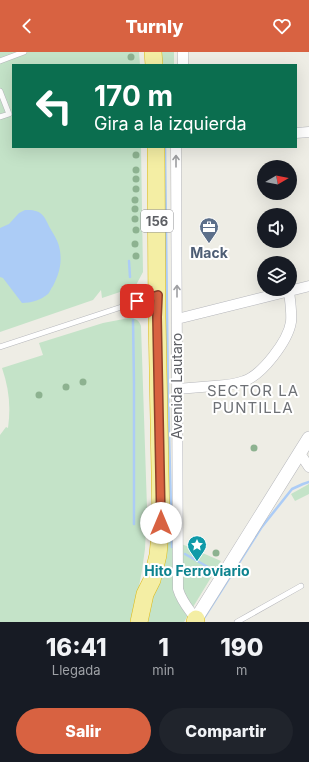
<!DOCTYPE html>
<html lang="es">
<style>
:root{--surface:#171b24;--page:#20242c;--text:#f1f3f6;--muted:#9ea1a6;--accent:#d86241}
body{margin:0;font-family:Inter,sans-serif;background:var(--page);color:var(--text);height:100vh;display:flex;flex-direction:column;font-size:15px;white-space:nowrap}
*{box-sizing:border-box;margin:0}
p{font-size:13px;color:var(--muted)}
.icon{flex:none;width:22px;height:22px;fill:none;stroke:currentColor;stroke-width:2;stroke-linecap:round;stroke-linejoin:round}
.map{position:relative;height:570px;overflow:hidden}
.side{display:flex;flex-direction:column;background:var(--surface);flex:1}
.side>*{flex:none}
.top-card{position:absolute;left:12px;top:12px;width:285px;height:84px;border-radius:0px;box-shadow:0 4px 16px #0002;background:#0b6e4f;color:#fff;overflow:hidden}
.needle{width:26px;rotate:80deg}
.buttons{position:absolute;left:257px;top:108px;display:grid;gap:8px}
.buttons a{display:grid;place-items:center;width:40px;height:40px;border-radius:50%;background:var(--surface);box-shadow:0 4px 16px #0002;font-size:20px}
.pin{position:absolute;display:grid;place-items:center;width:34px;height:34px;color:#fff;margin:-17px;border-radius:8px;box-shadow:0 2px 6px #0006}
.me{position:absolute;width:44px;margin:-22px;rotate:0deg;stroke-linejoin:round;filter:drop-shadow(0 0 3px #0008)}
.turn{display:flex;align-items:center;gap:14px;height:84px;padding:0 16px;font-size:18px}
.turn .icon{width:52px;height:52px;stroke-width:2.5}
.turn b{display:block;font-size:28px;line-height:34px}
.eta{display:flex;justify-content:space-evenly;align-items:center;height:68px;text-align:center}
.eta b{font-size:24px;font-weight:800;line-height:28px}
.button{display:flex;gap:8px;margin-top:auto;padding:8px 16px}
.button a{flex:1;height:46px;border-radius:24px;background:var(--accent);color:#fff;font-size:16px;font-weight:800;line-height:46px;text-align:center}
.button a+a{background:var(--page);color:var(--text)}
header{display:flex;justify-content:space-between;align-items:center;height:52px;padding:0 16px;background:var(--accent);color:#fff;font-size:18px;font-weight:800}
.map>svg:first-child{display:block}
.green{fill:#c4e3c8}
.water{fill:#acccf6}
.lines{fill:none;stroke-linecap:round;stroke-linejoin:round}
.stream{stroke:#acccf6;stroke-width:2.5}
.service-casing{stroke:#b5b6bb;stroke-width:6}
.minor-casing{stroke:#b5b6bb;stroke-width:11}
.tertiary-casing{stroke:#b5b6bb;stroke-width:14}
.trunk-casing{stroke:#dcba17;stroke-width:18}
.service{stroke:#fff;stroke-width:5}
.minor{stroke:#fff;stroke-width:10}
.tertiary{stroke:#fff;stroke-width:13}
.trunk{stroke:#f4eea4;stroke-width:17}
.tree{fill:#8db290}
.oneway{stroke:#9e9fa2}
.route-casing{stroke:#8c402a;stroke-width:10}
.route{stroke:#d86241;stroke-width:7}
.labels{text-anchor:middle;stroke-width:4;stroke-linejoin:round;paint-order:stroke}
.shield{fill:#fff;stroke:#8e8f92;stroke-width:1}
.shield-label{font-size:13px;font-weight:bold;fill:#5d5f64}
.service-label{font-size:14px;font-weight:bold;fill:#4e5e75;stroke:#fff}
.street-label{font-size:14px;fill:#5d5f64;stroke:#fff}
.culture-label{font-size:14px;font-weight:bold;fill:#0d838f;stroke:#fff}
.neighbourhood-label{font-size:15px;letter-spacing:1px;fill:#6e7176;stroke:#fff}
</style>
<header><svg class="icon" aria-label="back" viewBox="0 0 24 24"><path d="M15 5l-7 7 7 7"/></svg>Turnly<svg class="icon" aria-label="heart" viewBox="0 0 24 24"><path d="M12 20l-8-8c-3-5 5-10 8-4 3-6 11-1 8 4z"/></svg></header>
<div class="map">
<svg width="309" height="570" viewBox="0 0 309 570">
<rect width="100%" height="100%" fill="#eeede5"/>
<path class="green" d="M 0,0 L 139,0 L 140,13 L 13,13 L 13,95 L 141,95 L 143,220 L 135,235 L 102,246 L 101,238 L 93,248 L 0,280 Z
M 156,0 L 174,0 L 174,13 L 156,13 Z
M 129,266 C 135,266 139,268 141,274 L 147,456 L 145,497 L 142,518 L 138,540 L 130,570 L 0,570 L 0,383 L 6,375 L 8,376 C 11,355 9,336 2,316 L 43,303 L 39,291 L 103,271 Z
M 309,432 L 309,442 L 295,449 L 291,442 Z
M 163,486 L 184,493 L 221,509 L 184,570 L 146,570 Z"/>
<path class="water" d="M 25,158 C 41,157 44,163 50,176 C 54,183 59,190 60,199 C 62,212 59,222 53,234 C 51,236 50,240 48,242 C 41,248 31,251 22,251 L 3,226 L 0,225 L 0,176 L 9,172 L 19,161 Z"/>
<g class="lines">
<path class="stream" d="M 165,95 L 168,343 L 172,495
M 129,209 L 130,225
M 133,268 L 134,332 L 134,472
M 185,502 L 215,519
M 204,566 L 261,476 L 292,437 L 303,432 L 309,430"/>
<defs>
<path id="service" d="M 0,9 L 24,0
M 0,39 L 9,62 L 0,65
M 0,295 L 155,244
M 237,570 L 301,534"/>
<path id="minor" d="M 183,13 L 183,0
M 296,81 L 309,80
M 176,95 L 178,537 C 182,551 190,558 198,570
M 177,267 L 309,234
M 177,337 C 189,336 202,335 214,334 C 224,333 234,333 244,329 C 262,323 288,289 291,270 C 292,260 290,249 289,239
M 299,402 L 303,406 L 309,415"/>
<path id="tertiary" d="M 196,567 L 309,386"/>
<path id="trunk" d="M 153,0 L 154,13
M 139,570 L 145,542 L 152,528 L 158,503 L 161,471 L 157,265 L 156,95
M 195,570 L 196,567"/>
</defs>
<use href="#service" class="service-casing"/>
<use href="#minor" class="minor-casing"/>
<use href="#tertiary" class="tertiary-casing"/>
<use href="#trunk" class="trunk-casing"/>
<use href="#service" class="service"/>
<use href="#minor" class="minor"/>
<use href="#tertiary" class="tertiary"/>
<use href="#trunk" class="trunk"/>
</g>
<g class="tree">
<circle cx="131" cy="5" r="3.5"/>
<circle cx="136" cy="103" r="3.5"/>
<circle cx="136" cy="118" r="3.5"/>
<circle cx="136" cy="127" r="3.5"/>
<circle cx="136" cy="137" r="3.5"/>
<circle cx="135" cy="148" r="3.5"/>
<circle cx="135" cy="157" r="3.5"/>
<circle cx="135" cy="167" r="3.5"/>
<circle cx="136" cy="178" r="3.5"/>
<circle cx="135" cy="192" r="3.5"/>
<circle cx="136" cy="204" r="3.5"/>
<circle cx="83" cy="330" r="3.5"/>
<circle cx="66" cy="335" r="3.5"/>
<circle cx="39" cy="343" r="3.5"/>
<circle cx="254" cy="396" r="3.5"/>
<circle cx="216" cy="501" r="3.5"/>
</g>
<defs><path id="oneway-shaft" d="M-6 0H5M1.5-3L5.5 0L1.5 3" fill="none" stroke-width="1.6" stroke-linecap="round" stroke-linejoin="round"/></defs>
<g class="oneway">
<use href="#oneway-shaft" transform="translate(176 109) rotate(-90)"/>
<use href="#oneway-shaft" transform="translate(177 239) rotate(-90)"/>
</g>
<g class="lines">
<defs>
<path id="route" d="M 137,249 L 158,243 L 157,265 L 161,471"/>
</defs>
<use href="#route" class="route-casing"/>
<use href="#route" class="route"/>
</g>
<defs>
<symbol id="office-pin" viewBox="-11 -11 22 30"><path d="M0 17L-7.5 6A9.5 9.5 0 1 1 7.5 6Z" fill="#5c6f8a" stroke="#fff"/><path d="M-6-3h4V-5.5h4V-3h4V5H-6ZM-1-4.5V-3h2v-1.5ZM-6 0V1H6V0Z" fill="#fff"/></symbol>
<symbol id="sight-pin" viewBox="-11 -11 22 30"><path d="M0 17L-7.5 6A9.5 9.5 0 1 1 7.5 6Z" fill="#0f9aa8" stroke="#fff"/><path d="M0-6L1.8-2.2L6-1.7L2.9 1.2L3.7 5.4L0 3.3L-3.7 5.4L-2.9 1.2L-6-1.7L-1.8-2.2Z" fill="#fff"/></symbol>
</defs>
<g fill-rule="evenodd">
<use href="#office-pin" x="198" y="164" width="22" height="30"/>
<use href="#sight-pin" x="186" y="482" width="22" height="30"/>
</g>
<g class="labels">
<rect class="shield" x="141" y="158" width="32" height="22" rx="3"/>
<g class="shield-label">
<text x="157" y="174">156</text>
</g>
<g class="service-label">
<text x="209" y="206">Mack</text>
</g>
<g class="street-label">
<text transform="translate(177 334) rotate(-90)" y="5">Avenida Lautaro</text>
</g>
<g class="culture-label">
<text x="197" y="524">Hito Ferroviario</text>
</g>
<g class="neighbourhood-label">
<text x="253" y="344">SECTOR LA<tspan x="253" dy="17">PUNTILLA</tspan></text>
</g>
</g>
</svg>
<div class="buttons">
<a><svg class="needle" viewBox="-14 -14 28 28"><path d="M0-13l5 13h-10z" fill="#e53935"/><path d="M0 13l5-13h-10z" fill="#9ea1a6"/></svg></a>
<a><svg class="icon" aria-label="sound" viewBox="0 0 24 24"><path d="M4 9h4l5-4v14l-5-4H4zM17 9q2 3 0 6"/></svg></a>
<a><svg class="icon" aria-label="layers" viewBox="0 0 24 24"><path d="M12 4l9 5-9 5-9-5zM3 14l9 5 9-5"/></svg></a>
</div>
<div class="pin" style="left:137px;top:249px;background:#d93025"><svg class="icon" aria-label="arrive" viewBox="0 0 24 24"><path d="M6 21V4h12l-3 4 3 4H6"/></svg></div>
<svg class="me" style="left:161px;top:471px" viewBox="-20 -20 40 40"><circle r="19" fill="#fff"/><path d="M0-13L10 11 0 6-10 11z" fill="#d86241"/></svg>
<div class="top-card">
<div class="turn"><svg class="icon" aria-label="left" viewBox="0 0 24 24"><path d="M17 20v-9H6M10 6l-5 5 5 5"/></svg><div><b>170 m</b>Gira a la izquierda</div></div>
</div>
</div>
<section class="side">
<div class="eta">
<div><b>16:41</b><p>Llegada</p></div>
<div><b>1</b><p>min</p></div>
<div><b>190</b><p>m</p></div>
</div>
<div class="button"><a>Salir</a><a>Compartir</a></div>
</section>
